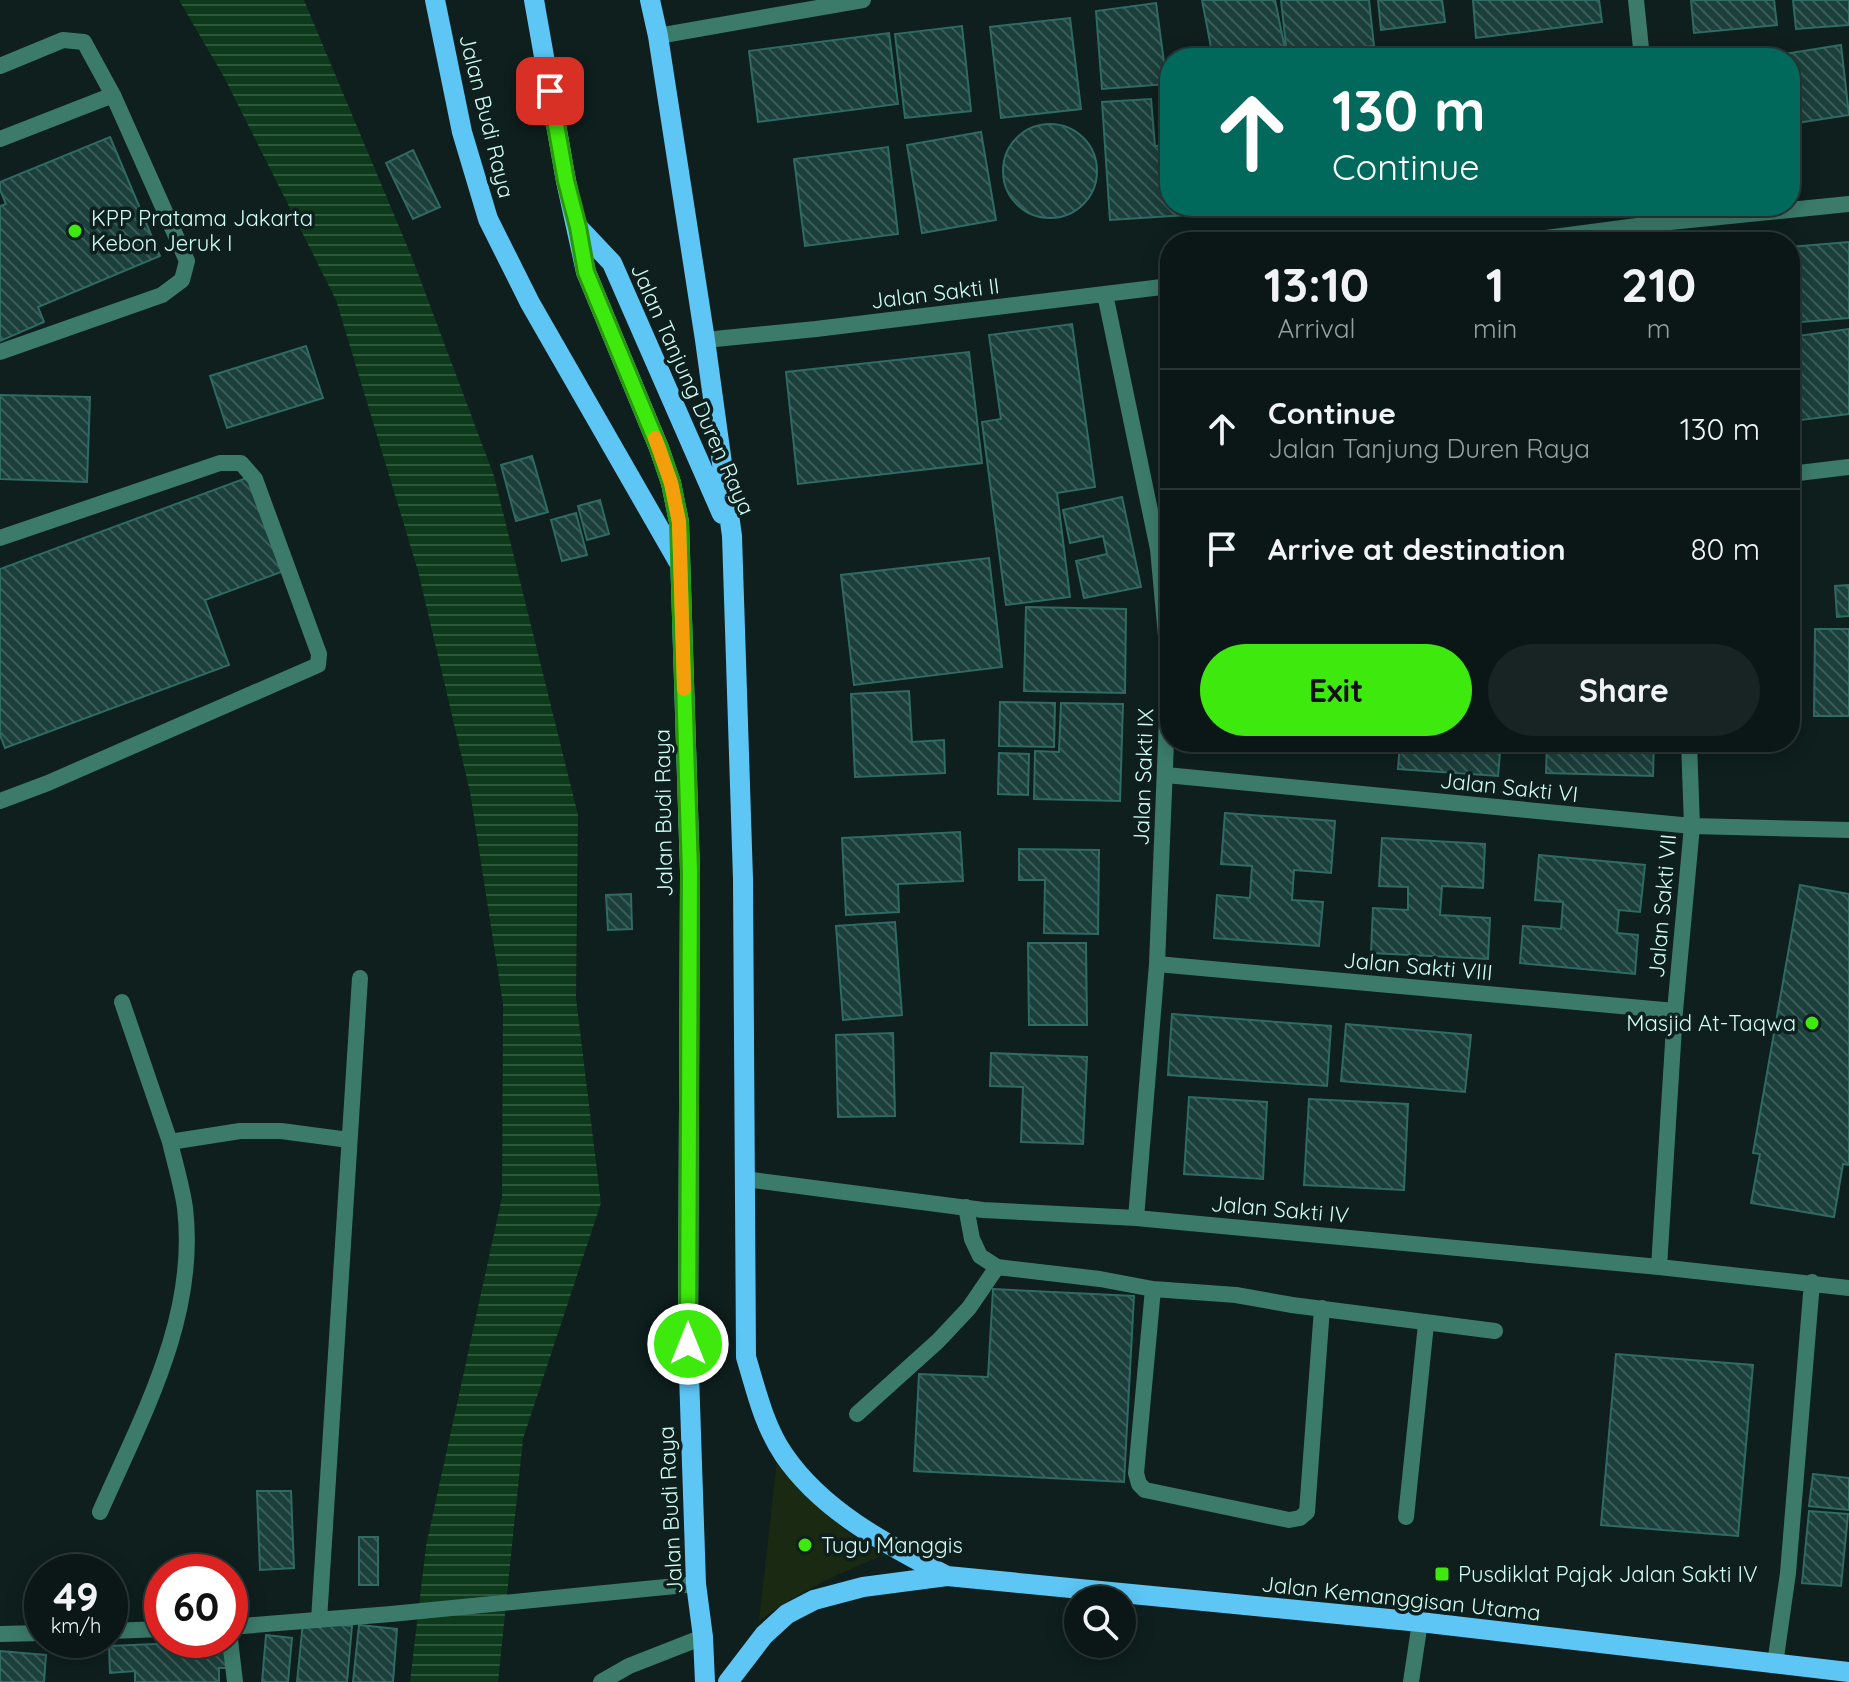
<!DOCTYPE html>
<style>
:root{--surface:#0a1716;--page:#182423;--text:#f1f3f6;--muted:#999fa1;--line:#2a3635;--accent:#3ee90e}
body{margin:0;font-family:Quicksand,sans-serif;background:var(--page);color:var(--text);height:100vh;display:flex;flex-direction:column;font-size:30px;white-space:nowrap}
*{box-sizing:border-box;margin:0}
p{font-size:26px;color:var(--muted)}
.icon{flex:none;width:44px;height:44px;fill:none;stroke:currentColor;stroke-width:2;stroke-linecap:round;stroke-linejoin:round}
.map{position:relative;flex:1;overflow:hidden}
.panel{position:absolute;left:1160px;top:232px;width:640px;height:520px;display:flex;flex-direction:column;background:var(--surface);border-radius:32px;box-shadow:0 4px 20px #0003,0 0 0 2px var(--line)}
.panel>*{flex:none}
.hud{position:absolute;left:1160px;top:48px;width:640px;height:168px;border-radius:32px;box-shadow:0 4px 20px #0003,0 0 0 2px var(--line);background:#00695c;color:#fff;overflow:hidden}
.fabs{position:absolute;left:1064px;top:1586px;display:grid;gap:16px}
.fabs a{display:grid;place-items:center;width:72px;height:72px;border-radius:50%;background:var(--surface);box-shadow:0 4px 20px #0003,0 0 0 2px var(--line);font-size:40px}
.speed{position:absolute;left:24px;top:1554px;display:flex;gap:16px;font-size:40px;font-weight:700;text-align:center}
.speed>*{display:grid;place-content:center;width:104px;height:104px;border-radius:50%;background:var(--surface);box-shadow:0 4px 20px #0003,0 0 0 2px var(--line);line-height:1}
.speed small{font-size:20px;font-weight:400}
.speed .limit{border:12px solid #d22;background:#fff;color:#111}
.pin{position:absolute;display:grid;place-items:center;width:68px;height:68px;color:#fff;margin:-34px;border-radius:16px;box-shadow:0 4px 12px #0006}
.me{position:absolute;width:88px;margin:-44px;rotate:0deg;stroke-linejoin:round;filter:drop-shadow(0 0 6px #0008)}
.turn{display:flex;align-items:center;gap:28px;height:168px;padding:0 40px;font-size:36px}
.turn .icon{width:104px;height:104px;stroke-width:2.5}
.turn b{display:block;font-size:56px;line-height:68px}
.eta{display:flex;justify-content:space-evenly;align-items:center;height:136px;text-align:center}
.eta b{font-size:48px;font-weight:700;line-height:56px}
.button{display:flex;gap:16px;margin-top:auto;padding:16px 40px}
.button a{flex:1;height:92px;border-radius:48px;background:var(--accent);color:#111;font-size:32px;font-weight:700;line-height:92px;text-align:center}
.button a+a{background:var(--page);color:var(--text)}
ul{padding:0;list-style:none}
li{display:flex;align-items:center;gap:24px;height:120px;padding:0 40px;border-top:2px solid var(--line)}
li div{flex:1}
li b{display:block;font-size:30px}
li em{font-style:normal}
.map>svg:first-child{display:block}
.green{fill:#1a2911}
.water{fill:url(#water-rules)}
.building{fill:url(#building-back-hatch);stroke:#2f6a63;stroke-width:2}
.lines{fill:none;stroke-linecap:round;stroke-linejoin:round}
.lane{stroke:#3c7b6a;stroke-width:16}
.street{stroke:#3c7b6a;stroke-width:16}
.primary{stroke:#5dc6f5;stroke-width:20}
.route-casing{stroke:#289709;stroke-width:20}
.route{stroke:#3ee90e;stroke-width:14}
.slow{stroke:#f59e0b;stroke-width:14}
.poi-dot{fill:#3ee90e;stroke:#0e1f1d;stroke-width:3}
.labels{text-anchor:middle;stroke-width:7;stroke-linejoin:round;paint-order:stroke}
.street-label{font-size:22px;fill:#cffcf3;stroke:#0e1f1d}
.poi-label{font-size:22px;fill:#cffcf3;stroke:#0e1f1d;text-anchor:start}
</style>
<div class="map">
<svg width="1849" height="1682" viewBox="0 0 1849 1682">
<defs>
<pattern id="water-rules" width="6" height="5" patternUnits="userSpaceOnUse" patternTransform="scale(2)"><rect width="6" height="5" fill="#0c3a1b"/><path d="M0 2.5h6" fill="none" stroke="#2e573d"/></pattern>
<pattern id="building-back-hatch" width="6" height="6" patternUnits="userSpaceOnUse" patternTransform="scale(2)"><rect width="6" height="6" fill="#1b3f3b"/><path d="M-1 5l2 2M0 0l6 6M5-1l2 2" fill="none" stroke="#3b5c58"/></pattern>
</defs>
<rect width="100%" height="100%" fill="#0e1f1d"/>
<path class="green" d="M 780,1433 L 817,1505 L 858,1541 L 885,1555 C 841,1572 797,1592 759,1621 Z"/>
<path class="water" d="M 179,0 L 304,0 L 413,260 L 494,476 L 578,815 L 576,998 L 601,1203 L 523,1439 L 498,1682 L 410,1682 L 426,1546 L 502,1197 L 503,1004 L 470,792 L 418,571 L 336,300 L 224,77 Z"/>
<path class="building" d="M 1202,0 L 1275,0 L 1285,49 L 1264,53 L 1265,58 L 1213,58 Z
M 1281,0 L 1369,0 L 1374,46 L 1287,55 Z
M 1378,0 L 1442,0 L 1445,22 L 1381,30 Z
M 1473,0 L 1599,0 L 1602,22 L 1476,38 Z
M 1691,0 L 1774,0 L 1777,25 L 1694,33 Z
M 1793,0 L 1849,0 L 1849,25 L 1796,29 Z
M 1156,3 L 1167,84 L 1102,89 L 1096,11 Z
M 1070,18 L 1081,109 L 1001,118 L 990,27 Z
M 962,26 L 971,111 L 905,118 L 895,34 Z
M 889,33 L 898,104 L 758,122 L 749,51 Z
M 1841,45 L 1849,115 L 1790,124 L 1790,58 L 1759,58 Z
M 1151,99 L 1155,146 L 1170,145 L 1170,206 L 1202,206 L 1203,214 L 1110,220 L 1102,102 Z
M1003 171a47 47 0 1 1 94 0a47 47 0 1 1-94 0Z
M 981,132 L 996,220 L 922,233 L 907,145 Z
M 110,137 L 160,256 L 38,307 L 44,322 L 0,341 L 0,206 L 6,204 L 0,190 L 0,182 Z
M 888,147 L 898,234 L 805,246 L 794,159 Z
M 413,150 L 440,207 L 413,219 L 386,163 Z
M 1849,242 L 1849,318 L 1790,323 L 1790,247 Z
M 1072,324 L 1095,487 L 1057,493 L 1070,597 L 1006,605 L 982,422 L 1001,419 L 989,335 Z
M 1849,329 L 1849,414 L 1793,421 L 1790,396 L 1790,337 Z
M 306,346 L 323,398 L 227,428 L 210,376 Z
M 969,352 L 982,463 L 798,484 L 786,372 Z
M 0,395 L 90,397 L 87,482 L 0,479 Z
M 532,456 L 548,512 L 516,521 L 501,465 Z
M 249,477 L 284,571 L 205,600 L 229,665 L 5,748 L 0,735 L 0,569 Z
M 1122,497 L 1141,587 L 1084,598 L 1076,561 L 1107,554 L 1103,536 L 1070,543 L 1063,510 Z
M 600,500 L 609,534 L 587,540 L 578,506 Z
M 576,513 L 587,555 L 562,561 L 551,520 Z
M 989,558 L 1002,667 L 854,685 L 841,575 Z
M 1849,585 L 1849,616 L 1837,617 L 1835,586 Z
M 1026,607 L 1126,609 L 1125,693 L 1024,691 Z
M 1815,629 L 1849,629 L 1849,716 L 1814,716 Z
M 909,691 L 912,742 L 944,740 L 945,773 L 855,777 L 851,694 Z
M 1000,702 L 1055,703 L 1054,747 L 999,746 Z
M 1061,703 L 1123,704 L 1120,801 L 1034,799 L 1035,751 L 1059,752 Z
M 1400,742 L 1501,742 L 1498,776 L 1398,769 Z
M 1547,742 L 1654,742 L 1653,776 L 1546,773 Z
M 999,753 L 1029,754 L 1028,795 L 998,794 Z
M 1225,813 L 1335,821 L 1331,873 L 1294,870 L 1292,900 L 1323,902 L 1319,946 L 1214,938 L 1217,895 L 1250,898 L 1252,866 L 1221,864 Z
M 960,832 L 963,881 L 898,884 L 899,912 L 846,915 L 842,838 Z
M 1382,838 L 1485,844 L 1483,888 L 1442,886 L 1440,915 L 1490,918 L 1488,959 L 1371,953 L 1373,908 L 1408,910 L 1408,887 L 1379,886 Z
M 1019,849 L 1099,850 L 1098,934 L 1044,933 L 1045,880 L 1019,880 Z
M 1539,855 L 1645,865 L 1640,912 L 1619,910 L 1617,933 L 1638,935 L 1635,974 L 1520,963 L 1523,926 L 1561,929 L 1563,902 L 1535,900 Z
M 1800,885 L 1849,894 L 1849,1165 L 1843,1164 L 1834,1217 L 1751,1203 L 1760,1154 L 1753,1153 Z
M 631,894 L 632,929 L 608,930 L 606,895 Z
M 895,922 L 902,1015 L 843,1020 L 836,926 Z
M 1028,943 L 1086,943 L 1087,1025 L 1029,1025 Z
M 1172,1014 L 1331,1026 L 1327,1086 L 1168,1075 Z
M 1346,1024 L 1471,1035 L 1465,1092 L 1341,1081 Z
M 893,1033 L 895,1116 L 838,1117 L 836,1035 Z
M 991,1053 L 1087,1057 L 1083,1144 L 1021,1142 L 1023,1087 L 990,1086 Z
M 1189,1097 L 1267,1102 L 1263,1179 L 1184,1174 Z
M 1309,1099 L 1408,1104 L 1404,1190 L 1304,1185 Z
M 993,1289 L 1134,1296 L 1124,1482 L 914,1471 L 919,1374 L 988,1377 Z
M 1616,1354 L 1753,1365 L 1738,1536 L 1601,1525 Z
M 1813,1474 L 1849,1478 L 1849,1510 L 1809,1506 Z
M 257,1491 L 291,1491 L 294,1568 L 260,1570 Z
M 1809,1511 L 1848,1514 L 1841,1586 L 1802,1583 Z
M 359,1537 L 378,1537 L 378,1585 L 359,1585 Z
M 303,1622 L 352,1626 L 347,1682 L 297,1682 Z
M 359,1625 L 397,1629 L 393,1682 L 353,1682 Z
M 266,1635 L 292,1638 L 288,1682 L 262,1682 Z
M 227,1641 L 228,1668 L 219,1668 L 219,1682 L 135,1682 L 135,1671 L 110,1673 L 109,1646 Z
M 0,1651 L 46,1655 L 44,1682 L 0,1682 Z"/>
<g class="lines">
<path class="lane" d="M 0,66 L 63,40 L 84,42 L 113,95 L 187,261 L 182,280 L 162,295 L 0,352
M 0,139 L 113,95
M 0,538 L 220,463 L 241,463 L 255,479 L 319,654 L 318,665 L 48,783 L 0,801
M 122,1002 L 170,1142 L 240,1131 L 281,1131 L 349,1140
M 966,1207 L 972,1239 L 980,1256 L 997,1267 L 1100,1279 L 1153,1289 L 1236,1295 L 1292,1305 L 1495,1331
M 1153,1289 L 1136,1473 L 1139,1484 L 1145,1490 L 1289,1520 L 1300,1518 L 1307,1512 L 1322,1308
M 857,1414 L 938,1341 L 969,1308 L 997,1267
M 100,1512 C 142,1416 198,1317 185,1208 C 182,1186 175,1164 170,1142
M 1406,1517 L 1426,1324
M 319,1620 L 360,978
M 1411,1682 L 1420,1622"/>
<path class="street" d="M 1636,0 L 1642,58
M 658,36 L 863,0
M 1658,206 L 1660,223
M 1514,242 L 1660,223 L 1849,204
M 1105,294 L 1158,549 L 1169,668 L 1157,964 L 1136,1218
M 705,340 L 816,329 L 1170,286
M 1790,474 L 1849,467
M 1166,775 L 1692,826 L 1849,830
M 1157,964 L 1675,1011
M 745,1179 L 983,1210 L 1136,1218 L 1659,1267 L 1849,1288
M 1659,1267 L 1675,1011 L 1692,826 L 1689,742
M 230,1627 L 391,1614 L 696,1584
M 110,1631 L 162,1629
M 0,1634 L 42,1633
M 230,1640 L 235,1682
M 1775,1664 L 1788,1573 L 1812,1282
M 601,1682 L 629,1666 L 703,1637"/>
<path class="primary" d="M 435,0 L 462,132 L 488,219 L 530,303 L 678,561
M 534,0 L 566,181 L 586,272 L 659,448 L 671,483 L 679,522 L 690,872 L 688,1344 L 696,1584 L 703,1637 L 705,1682
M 650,0 L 658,36 L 705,340 L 732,536 L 743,879 L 746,1357 C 756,1390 764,1426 784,1455 C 823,1512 888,1545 947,1576
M 578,227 L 612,263 L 722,514
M 728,1682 L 764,1635 L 787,1614 L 814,1600 L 863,1587 L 947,1576 L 1420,1622 L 1849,1672"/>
</g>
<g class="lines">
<defs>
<path id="route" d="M 550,91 L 566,181 L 578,227 L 586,272 L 659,448 L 671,483 L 679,522 L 690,872 L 688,1344"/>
</defs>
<use href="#route" class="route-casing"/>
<use href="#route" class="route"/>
<path class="slow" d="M 655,438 L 671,483 L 679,522 L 684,689"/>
</g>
<g class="poi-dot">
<circle cx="75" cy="231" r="8"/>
<circle cx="1812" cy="1023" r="8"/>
<circle cx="805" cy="1545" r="8"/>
<rect x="1434" y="1566" width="16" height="16" rx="4"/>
</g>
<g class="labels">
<g class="street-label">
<text transform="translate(487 116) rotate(76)" y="8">Jalan Budi Raya</text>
<text transform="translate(935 293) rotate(-7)" y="8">Jalan Sakti II</text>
<text transform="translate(693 389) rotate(66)" y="8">Jalan Tanjung Duren Raya</text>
<text transform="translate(1143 777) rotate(-88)" y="8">Jalan Sakti IX</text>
<text transform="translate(1509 787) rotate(6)" y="8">Jalan Sakti VI</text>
<text transform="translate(663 813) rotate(-91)" y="8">Jalan Budi Raya</text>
<text transform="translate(1662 906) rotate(-85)" y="8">Jalan Sakti VII</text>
<text transform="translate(1418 966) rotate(5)" y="8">Jalan Sakti VIII</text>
<text transform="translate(1280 1209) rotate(5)" y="8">Jalan Sakti IV</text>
<text transform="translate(670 1510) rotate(-93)" y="8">Jalan Budi Raya</text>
<text transform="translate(1401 1598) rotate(6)" y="8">Jalan Kemanggisan Utama</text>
</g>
<g class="poi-label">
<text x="91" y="226">KPP Pratama Jakarta<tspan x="91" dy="25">Kebon Jeruk I</tspan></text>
<text x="1796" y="1031" text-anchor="end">Masjid At-Taqwa</text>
<text x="821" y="1553">Tugu Manggis</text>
<text x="1458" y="1582">Pusdiklat Pajak Jalan Sakti IV</text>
</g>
</g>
</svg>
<div class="fabs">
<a><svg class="icon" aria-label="search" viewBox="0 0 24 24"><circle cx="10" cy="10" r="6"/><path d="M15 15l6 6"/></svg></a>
</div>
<div class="speed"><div>49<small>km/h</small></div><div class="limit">60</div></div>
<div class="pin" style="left:550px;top:91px;background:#d93025"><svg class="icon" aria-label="arrive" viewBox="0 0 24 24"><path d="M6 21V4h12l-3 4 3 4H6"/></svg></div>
<svg class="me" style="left:688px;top:1344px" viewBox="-20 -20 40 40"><circle r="17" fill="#3ee90e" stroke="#fff" stroke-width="3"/><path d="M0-11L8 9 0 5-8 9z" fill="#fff"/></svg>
<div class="hud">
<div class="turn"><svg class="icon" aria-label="ahead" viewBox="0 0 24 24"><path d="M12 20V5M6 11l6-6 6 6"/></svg><div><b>130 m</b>Continue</div></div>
</div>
<section class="panel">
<div class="eta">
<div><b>13:10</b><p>Arrival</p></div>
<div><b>1</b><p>min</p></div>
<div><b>210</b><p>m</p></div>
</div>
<ul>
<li><svg class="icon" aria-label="ahead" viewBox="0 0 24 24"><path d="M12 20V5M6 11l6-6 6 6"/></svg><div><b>Continue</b><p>Jalan Tanjung Duren Raya</p></div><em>130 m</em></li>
<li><svg class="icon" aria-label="arrive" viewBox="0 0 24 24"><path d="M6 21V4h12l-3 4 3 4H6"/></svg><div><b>Arrive at destination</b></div><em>80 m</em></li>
</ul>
<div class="button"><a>Exit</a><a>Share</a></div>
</section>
</div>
